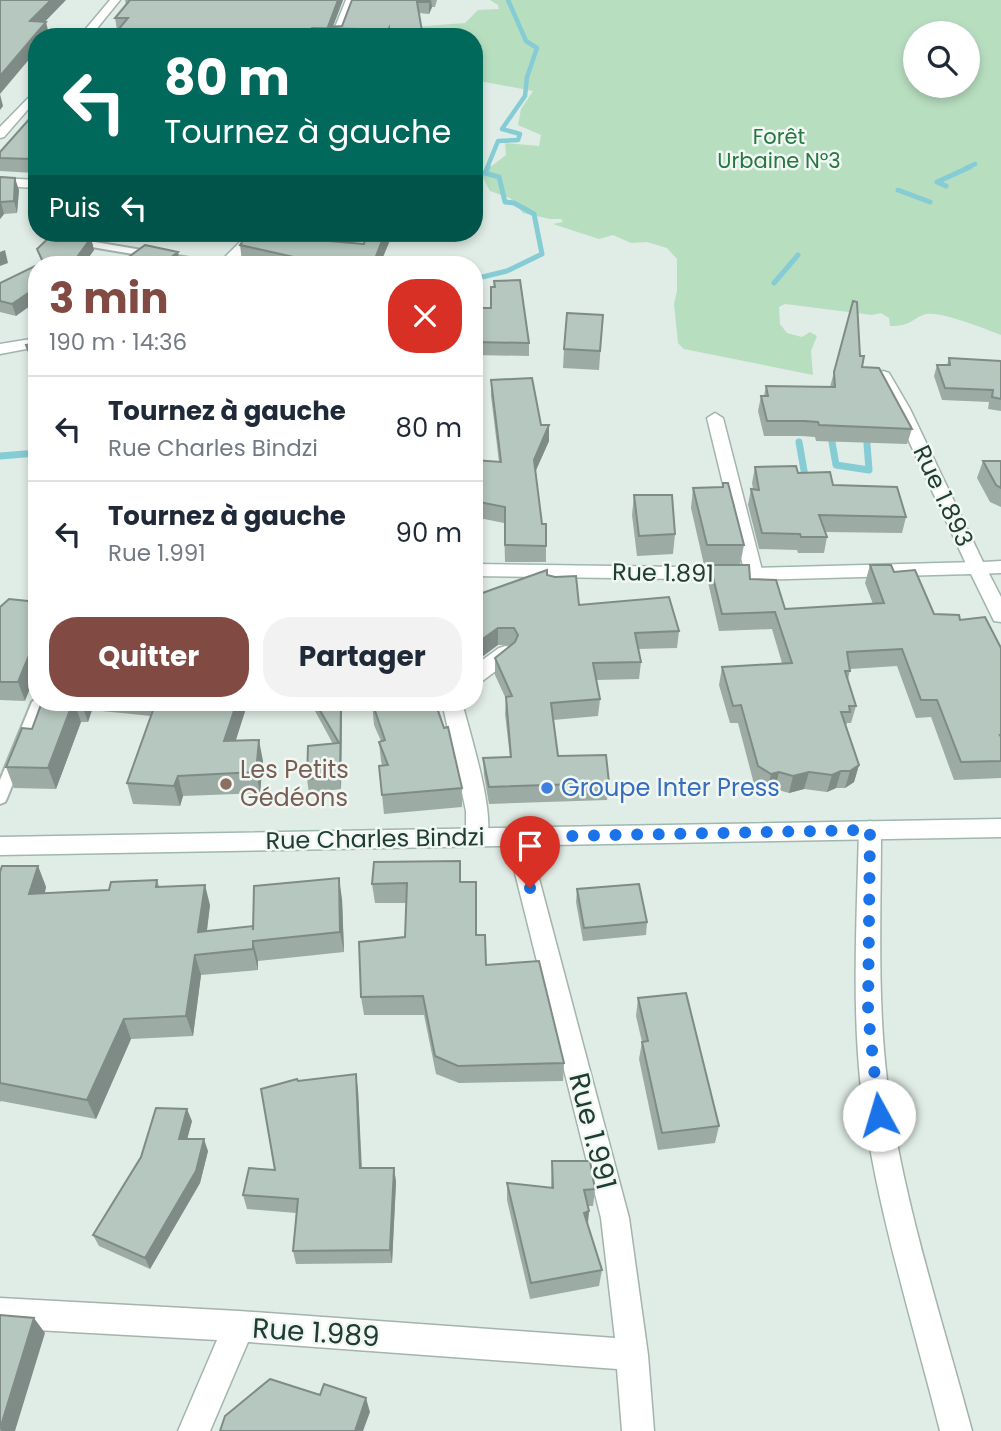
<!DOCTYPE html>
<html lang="fr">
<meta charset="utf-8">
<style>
:root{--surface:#fff;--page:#f2f2f3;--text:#1f2937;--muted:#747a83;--line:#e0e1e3;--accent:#814a43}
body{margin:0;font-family:Poppins,sans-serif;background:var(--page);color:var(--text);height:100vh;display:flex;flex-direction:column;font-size:26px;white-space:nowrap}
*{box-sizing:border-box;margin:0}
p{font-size:23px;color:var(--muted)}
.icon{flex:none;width:38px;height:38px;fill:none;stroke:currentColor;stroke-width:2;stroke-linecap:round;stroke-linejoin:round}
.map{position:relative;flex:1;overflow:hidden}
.drawer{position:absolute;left:28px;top:256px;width:455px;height:455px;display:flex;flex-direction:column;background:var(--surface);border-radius:28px;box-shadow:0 4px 10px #0003}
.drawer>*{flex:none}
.hud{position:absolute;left:28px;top:28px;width:455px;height:214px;border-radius:28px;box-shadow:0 4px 10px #0003;background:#00695c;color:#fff;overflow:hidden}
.fabs{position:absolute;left:903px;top:21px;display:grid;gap:14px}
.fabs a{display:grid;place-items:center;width:77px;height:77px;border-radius:50%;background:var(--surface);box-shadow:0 4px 10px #0003;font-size:35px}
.pin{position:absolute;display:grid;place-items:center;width:60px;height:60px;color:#fff;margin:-72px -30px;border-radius:50% 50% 50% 0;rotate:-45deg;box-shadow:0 0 7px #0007}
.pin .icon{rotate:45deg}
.me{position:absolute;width:77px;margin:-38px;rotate:354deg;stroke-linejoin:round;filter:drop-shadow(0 0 5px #0008)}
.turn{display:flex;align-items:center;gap:24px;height:147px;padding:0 21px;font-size:32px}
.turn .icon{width:91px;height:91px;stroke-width:2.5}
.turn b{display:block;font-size:49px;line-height:60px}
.then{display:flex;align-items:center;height:66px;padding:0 21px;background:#0003;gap:14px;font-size:26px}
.round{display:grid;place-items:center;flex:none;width:74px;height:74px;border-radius:28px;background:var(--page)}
.overview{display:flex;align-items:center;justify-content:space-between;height:119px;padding:0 21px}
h1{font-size:42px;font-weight:700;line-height:52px;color:var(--accent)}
.primary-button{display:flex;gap:14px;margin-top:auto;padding:14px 21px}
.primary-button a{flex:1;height:80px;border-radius:28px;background:var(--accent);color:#fff;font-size:28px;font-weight:700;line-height:80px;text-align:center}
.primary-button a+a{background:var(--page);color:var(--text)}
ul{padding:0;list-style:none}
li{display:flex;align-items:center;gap:21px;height:105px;padding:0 21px;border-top:2px solid var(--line)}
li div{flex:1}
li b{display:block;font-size:26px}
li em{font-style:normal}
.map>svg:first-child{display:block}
.green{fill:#b8dec0;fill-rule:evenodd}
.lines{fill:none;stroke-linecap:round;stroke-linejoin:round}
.stream-far2{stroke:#85ccd4;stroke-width:4.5}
.stream-far1{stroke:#85ccd4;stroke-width:5}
.stream{stroke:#85ccd4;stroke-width:7}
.lane-casing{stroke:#a3b4ad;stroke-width:4}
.street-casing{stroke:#a3b4ad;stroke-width:3}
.secondary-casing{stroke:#9eb8ae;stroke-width:3}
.lane{fill:#fff;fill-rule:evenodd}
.street{fill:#fff;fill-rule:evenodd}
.secondary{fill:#fff;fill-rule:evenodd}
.wall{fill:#9caba4}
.shaded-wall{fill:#7f8b86}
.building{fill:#b5c7bf;stroke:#7f8b86;stroke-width:2}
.route{stroke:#1a73e8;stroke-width:12;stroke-dasharray:0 21.6}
.education-dot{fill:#8d6e63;stroke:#f1f8f4;stroke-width:2.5}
.shop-dot{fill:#3f7fe0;stroke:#f1f8f4;stroke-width:2.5}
.labels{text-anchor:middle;stroke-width:5;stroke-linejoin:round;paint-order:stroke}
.far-park-label{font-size:21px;fill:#287642;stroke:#f1f8f4}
.street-label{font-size:24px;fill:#203d34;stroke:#f1f8f4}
.education-label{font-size:24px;fill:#785e54;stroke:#f1f8f4;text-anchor:start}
.shop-label{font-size:24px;fill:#366cbe;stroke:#f1f8f4;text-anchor:start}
.near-street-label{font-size:28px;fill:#203d34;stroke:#f1f8f4}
</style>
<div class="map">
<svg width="1001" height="1431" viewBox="0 0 1001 1431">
<rect width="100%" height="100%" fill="#e0ece6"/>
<path class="green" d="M 490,0 L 1001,0 L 1001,335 C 988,330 942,311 926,314 C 912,318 913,326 890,326 L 889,318 L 881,313 L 872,315 L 785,304 L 779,307 L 780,324 L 787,333 L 802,337 L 810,332 L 817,336 L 811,351 L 813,375 L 684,349 L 678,343 L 674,304 L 677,291 L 677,259 L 667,248 L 647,242 L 631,243 L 613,235 L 599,239 L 553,224 L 563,222 L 561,219 L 550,219 L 523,213 L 510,198 L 490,191 L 481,174 L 506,155 L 505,143 L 539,146 L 541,135 L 518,125 L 521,109 L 533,91 L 474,80 L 474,37 L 407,37 L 414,27 L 465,23 L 478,10 L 499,9 L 498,5 ZM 915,33 L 968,33 L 968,86 L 915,86 Z"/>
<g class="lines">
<path class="stream-far2" d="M 487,168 L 498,141 L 518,140 L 520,134 L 502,129 L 525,96 L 527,77 L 537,48 L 526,41 L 508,0
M 966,168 L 975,164"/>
<path class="stream-far1" d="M 946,186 L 937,182 L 970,167
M 898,190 L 930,202
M 474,279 L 507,271 L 542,254 L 534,214 L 514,203 L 505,202 L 499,177 L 485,173 L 488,167
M 774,283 L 798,255"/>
<path class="stream" d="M 799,442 L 806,482
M 832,442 L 836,465 L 869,470 L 867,444
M 0,456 L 37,453"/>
<defs>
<path id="lane" d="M 77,239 L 207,261 L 212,264 L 192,264 L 74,244 L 72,242 Z
M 37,698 L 37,702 L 46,702 L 7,798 L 5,802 L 0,804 L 0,780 L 32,702 Z"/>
<path id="street" d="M 110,0 L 120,0 L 90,37 L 79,37 Z
M 37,89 L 37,99 L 4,137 L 0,138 L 0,127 Z
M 0,178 L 37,180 L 37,188 L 0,186 Z
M 37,338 L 37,347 L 0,354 L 0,344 Z
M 883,371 L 889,373 L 910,409 L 983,562 L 1001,561 L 1001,573 L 977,574 L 968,568 L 894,409 L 875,376 Z
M 715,413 L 723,418 L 763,574 L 761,578 L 747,578 L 745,574 L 707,418 Z
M 506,646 L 513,648 L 516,653 L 513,658 L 481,682 L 474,684 L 474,666 L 499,648 Z
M 442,702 L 462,702 C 469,731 498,820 485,843 L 477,846 L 469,843 L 466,837 L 466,811 Z
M 870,821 L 878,824 L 881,830 C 881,913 877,997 887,1080 C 902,1199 941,1315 972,1431 L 940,1431 C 911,1315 873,1199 860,1079 C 852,996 857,913 859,830 L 862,824 Z
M 517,828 L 525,831 L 528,837 L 629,1218 L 648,1355 L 654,1431 L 622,1431 L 617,1369 L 248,1342 L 210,1431 L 178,1431 L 217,1340 L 0,1328 L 0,1298 L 239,1311 L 615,1338 L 601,1218 L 506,837 L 509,831 Z"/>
<path id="secondary" d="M 346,0 L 356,0 L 341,37 L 331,37 Z
M 249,233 L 263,233 L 233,264 L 218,264 Z
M 977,562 L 984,564 L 1001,597 L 1001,622 L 994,621 L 971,574 L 754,580 L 474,576 L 474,564 L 754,568 Z
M 1001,819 L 1001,837 L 0,855 L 0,837 Z"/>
</defs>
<use href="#lane" class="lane-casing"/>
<use href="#street" class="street-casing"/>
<use href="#secondary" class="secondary-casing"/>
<use href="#lane" class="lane"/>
<use href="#street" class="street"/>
<use href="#secondary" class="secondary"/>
</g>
<path class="wall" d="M 125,0 L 343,0 L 333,26 L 342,26 L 352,0 L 437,0 L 435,7 L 432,7 L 429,14 L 419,13 L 423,37 L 112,37 L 117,30 L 115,18 L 126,5 Z
M 37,116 L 37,169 L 34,173 L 0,171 L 0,152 Z
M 0,177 L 19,190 L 17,213 L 4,214 L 0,219 Z
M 54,233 L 107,233 L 101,240 L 91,239 L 94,250 L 84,264 L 39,264 L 42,263 L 37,249 Z
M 154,233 L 192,233 L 183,241 L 155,237 Z
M 255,233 L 328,233 L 320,241 L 364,244 L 366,233 L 393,233 L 380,264 L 255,264 L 242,261 L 240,245 Z
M 37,265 L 16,316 L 0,312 L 0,283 Z
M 494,281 L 529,343 L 529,356 L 474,355 L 474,308 L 491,308 Z
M 603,315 L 599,370 L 563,368 L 564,349 Z
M 37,343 L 37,377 L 26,345 Z
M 860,356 L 862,367 L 912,429 L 907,444 L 816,441 L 815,437 L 801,436 L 764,436 L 758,411 L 761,396 L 764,396 L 766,386 L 830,387 L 834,372 Z
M 949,358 L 1001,361 L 1001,411 L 988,409 L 989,402 L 942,400 L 934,376 L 937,365 L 947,365 Z
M 491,380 L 541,425 L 549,441 L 535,472 L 542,524 L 546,546 L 546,562 L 505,562 L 504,523 L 474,517 L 474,460 L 499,462 L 491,396 Z
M 983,461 L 1001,461 L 1001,507 L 990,502 L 977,478 Z
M 755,467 L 798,473 L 833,485 L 906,517 L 902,533 L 825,532 L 827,537 L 824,553 L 798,553 L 797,550 L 759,549 L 748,505 L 751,489 L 753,489 L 752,483 Z
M 693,488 L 744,545 L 740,565 L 750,579 L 785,609 L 873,604 L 865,583 L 870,565 L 894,572 L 934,614 L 960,620 L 1001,648 L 1001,778 L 954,780 L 931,717 L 916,718 L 897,666 L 850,669 L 848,680 L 856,706 L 851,723 L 847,723 L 846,726 L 859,765 L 854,782 L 845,788 L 836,788 L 827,792 L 804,789 L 789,793 L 775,789 L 767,791 L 754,784 L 738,723 L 730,723 L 719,685 L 722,667 L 782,663 L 772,629 L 719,631 L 708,582 L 710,565 L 704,565 L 691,508 Z
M 634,495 L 675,534 L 673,554 L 637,556 L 632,515 Z
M 547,575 L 579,605 L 679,631 L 677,648 L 638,649 L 641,662 L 639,679 L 596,680 L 600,699 L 598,716 L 553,720 L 558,756 L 609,783 L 607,800 L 489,804 L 484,775 L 483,758 L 510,757 L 505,714 L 506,699 L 495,675 L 495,658 L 511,645 L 498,645 L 474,596 Z
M 0,607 L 25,701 L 0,700 Z
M 42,702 L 248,702 L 235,741 L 263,761 L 260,793 L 183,796 L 180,806 L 133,804 L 127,783 L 151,716 L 92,710 L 88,722 L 81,722 L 56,789 L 14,788 L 6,767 L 32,729 Z
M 313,702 L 342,702 L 341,789 L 309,793 L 307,779 L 333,744 L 315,711 Z
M 372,702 L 462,788 L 462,807 L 384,814 L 379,766 L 382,765 L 381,761 L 379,742 L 381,741 L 374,725 Z
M 38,866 L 46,887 L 45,893 L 109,890 L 157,880 L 159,886 L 210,905 L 207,931 L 253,927 L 342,899 L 344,952 L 258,961 L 258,970 L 201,975 L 193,1036 L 131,1039 L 96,1119 L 1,1101 L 0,1102 L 0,872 Z
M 461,882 L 486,965 L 564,1063 L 563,1081 L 459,1083 L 436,1074 L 424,1015 L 364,1015 L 361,997 L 405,937 L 406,903 L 375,903 L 372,884 Z
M 577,889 L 647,922 L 646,935 L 583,941 L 576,902 Z
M 638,998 L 719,1126 L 715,1143 L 658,1150 L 639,1059 L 642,1042 L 636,1016 Z
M 298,1081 L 358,1090 L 362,1168 L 394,1168 L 396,1182 L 392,1263 L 296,1264 L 293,1251 L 296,1213 L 247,1209 L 243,1195 L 275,1170 Z
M 192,1121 L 187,1139 L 208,1151 L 200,1183 L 150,1269 L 99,1246 L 93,1235 Z
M 552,1161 L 595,1189 L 593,1206 L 588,1206 L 589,1211 L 588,1225 L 602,1270 L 599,1286 L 530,1299 L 507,1200 L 507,1183 L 551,1188 Z"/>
<path class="shaded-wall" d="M 51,0 L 66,0 L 33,34 L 30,21 Z
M 338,0 L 343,0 L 332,29 L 328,27 Z
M 429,0 L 431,0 L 432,7 L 429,14 Z
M 46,22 L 49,34 L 47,37 L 37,37 L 37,50 L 0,94 L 3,106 L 0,110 L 0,76 Z
M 389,28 L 390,37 L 384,37 Z
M 33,156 L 36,169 L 34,173 L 31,159 Z
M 15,178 L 19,190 L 17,213 L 14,201 Z
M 1,202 L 4,214 L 0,219 L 0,203 Z
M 99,233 L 107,233 L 101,240 Z
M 182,233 L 192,233 L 183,241 Z
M 311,233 L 328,233 L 306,255 L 304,239 Z
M 385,233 L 393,233 L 380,264 L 373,264 Z
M 91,238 L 94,250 L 84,264 L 72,264 Z
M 5,250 L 8,263 L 0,266 L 0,252 Z
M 178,252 L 180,264 L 162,264 Z
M 37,287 L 37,301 L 16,316 L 12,304 Z
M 549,425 L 549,441 L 533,477 L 534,460 Z
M 498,628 L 498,645 L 474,663 L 474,645 Z
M 37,636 L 37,671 L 25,701 L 18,682 Z
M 74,702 L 81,722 L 56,789 L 48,768 Z
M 81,702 L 89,702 L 92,710 L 88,722 Z
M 237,702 L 248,702 L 229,762 L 224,741 Z
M 341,702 L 342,702 L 341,789 L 340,776 Z
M 259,740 L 263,761 L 260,793 L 256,772 Z
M 859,765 L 854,782 L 845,788 L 850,771 Z
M 841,771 L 836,788 L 827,792 L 832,775 Z
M 779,772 L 775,789 L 767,791 L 771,774 Z
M 809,772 L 804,789 L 789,793 L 793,776 Z
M 178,776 L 183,796 L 180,806 L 174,786 Z
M 38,866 L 46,887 L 38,915 L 29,894 Z
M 339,878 L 342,899 L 344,952 L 340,932 Z
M 205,885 L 210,905 L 204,952 L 198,932 Z
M 253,941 L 258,961 L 258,970 L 253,949 Z
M 195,955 L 201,975 L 193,1036 L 186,1016 Z
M 124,1019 L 131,1039 L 96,1119 L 87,1100 Z
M 356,1074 L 358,1090 L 362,1182 L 360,1168 Z
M 187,1109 L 192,1121 L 184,1151 L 179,1139 Z
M 204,1139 L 208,1151 L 200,1183 L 150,1269 L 145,1258 Z
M 394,1168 L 396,1182 L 392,1263 L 390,1250 Z
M 589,1211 L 587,1227 L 584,1213 Z
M 34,1318 L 45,1333 L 15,1431 L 0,1431 Z
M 366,1398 L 370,1412 L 363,1431 L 355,1431 Z"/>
<path class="building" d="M 0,0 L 51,0 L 30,21 L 46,22 L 0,76 Z
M 130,0 L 338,0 L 328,27 L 342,26 L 352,0 L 429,0 L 429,2 L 417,2 L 423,37 L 389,37 L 389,28 L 384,37 L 356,37 L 359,29 L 312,28 L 310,32 L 300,29 L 298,34 L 283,34 L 281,37 L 112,37 L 128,18 L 115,18 Z
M 32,116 L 37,116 L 37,156 L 33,156 L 31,159 L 0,158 L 0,152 Z
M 0,177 L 15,178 L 14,201 L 1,202 L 0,203 Z
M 54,233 L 70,233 L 71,235 L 91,238 L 72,264 L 39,264 L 43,262 L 37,249 Z
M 255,233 L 311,233 L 304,239 L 364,244 L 366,233 L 385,233 L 373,264 L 353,264 L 346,258 L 340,264 L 325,264 L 240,245 L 248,234 L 253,234 Z
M 145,245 L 178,252 L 162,264 L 119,264 Z
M 37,265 L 37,287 L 12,304 L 0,301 L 0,283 Z
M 520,280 L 529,343 L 474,342 L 474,308 L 491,308 L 491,287 L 495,287 L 494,281 Z
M 853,301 L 857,302 L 860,356 L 864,356 L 862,367 L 879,368 L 912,429 L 819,425 L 818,422 L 804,421 L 767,421 L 761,396 L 768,396 L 766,386 L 835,387 L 834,372 Z
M 567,313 L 603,315 L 600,351 L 564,349 Z
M 37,343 L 37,371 L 26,345 Z
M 949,358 L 1001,361 L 1001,399 L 992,397 L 993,390 L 945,388 L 937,365 L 950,365 Z
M 532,378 L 541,425 L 549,425 L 534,460 L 542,524 L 546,524 L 546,546 L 505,545 L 505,507 L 474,501 L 474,460 L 501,462 L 491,380 Z
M 983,461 L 1001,461 L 1001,488 L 996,485 Z
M 796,466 L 798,473 L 830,472 L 833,485 L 897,487 L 906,517 L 819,515 L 827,537 L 801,537 L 800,534 L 762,533 L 751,489 L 759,490 L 755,467 Z
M 723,483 L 728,483 L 744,545 L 707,545 L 693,488 L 723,487 Z
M 634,495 L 672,495 L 675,534 L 639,536 Z
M 710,565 L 749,565 L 750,579 L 776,580 L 785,609 L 884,603 L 870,565 L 891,565 L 894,572 L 915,570 L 934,614 L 959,615 L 960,620 L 985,617 L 1001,648 L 1001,735 L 1000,735 L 1001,737 L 1001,761 L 961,762 L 937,700 L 921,700 L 902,649 L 847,652 L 850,671 L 845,671 L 856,706 L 849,706 L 850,712 L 841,712 L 859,765 L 850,771 L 841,771 L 832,775 L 809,772 L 793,776 L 779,772 L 771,774 L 758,766 L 741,705 L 733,706 L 722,667 L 792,663 L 775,612 L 722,614 Z
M 547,570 L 547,575 L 555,577 L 576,576 L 579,605 L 669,597 L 679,631 L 635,633 L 641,662 L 593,663 L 600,699 L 551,703 L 558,756 L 606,755 L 609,783 L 489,787 L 483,758 L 511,757 L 506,697 L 512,696 L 495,658 L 515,642 L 518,635 L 514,628 L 498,628 L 474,645 L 474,596 Z
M 9,599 L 37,602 L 37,636 L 18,682 L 0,682 L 0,607 Z
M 42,702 L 73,702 L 48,768 L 6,767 L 22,728 L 32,729 Z
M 156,702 L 237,702 L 224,741 L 259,740 L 256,772 L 178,776 L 174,786 L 127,783 Z
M 315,702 L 341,702 L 340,776 L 307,779 L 308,746 L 339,743 Z
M 372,702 L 435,702 L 444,728 L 448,727 L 462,788 L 382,795 L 379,766 L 388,765 L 379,742 L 385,740 Z
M 460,861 L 460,882 L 476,882 L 476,935 L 485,935 L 486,965 L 539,961 L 564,1063 L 458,1066 L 435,1056 L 423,996 L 361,997 L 359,942 L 405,937 L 407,883 L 372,884 L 374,862 Z
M 2,866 L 38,866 L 29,894 L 109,890 L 111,882 L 157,880 L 156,887 L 205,885 L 198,932 L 253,926 L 253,930 L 254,886 L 339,878 L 340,932 L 253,941 L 253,949 L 195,955 L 186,1016 L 124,1019 L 87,1100 L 0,1083 L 0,872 Z
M 639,884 L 647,922 L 584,928 L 577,889 Z
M 686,993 L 719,1126 L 662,1133 L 642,1042 L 648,1041 L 638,998 Z
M 356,1074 L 360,1168 L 394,1168 L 390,1250 L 293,1251 L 298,1199 L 243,1195 L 249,1168 L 275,1170 L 261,1089 L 297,1079 L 298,1081 Z
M 156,1108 L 187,1109 L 179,1139 L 204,1139 L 196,1171 L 145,1258 L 93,1235 L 141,1157 Z
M 552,1161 L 590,1161 L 595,1189 L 584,1190 L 589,1211 L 584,1213 L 602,1270 L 531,1283 L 507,1183 L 553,1188 Z
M 0,1315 L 34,1318 L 0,1429 Z
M 270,1379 L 320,1395 L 324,1384 L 366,1398 L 355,1431 L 220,1431 L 225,1416 Z"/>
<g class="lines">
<path class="route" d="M 530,888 L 517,837 L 870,830 L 868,1013 L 879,1115"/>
</g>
<circle class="education-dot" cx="226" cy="784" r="7"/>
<circle class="shop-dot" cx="547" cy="788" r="7"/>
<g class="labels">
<g class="far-park-label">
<text x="779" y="144">Forêt<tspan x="779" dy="24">Urbaine N°3</tspan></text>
</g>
<g class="street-label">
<text transform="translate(943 496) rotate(65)" y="8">Rue 1.893</text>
<text transform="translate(663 573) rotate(1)" y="8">Rue 1.891</text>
<text transform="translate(375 839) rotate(-1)" y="8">Rue Charles Bindzi</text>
</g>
<g class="education-label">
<text x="240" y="778">Les Petits<tspan x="240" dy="28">Gédéons</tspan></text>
</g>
<g class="shop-label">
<text x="561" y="796">Groupe Inter Press</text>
</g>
<g class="near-street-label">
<text transform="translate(593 1131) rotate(76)" y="10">Rue 1.991</text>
<text transform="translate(316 1332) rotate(4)" y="10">Rue 1.989</text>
</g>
</g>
</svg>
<div class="fabs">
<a><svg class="icon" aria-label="search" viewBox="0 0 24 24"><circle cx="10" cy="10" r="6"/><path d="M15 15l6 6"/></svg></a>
</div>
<div class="pin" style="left:530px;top:888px;background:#d93025"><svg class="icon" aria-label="arrive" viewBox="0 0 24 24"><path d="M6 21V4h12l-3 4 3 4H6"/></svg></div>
<svg class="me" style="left:879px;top:1115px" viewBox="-20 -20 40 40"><circle r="19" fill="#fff"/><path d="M0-13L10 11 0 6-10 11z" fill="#1a73e8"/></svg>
<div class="hud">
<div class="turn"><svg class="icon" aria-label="left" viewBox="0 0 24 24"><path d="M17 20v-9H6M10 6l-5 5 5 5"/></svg><div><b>80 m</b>Tournez à gauche</div></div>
<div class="then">Puis<svg class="icon" aria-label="left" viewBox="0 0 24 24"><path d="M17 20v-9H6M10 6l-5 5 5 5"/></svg></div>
</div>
<section class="drawer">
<div class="overview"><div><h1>3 min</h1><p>190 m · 14:36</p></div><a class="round" style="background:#d93025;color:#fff"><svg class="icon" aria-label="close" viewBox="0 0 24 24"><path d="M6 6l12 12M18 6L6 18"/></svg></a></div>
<ul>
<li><svg class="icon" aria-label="left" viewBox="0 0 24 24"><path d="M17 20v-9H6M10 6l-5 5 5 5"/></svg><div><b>Tournez à gauche</b><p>Rue Charles Bindzi</p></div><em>80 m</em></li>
<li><svg class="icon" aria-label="left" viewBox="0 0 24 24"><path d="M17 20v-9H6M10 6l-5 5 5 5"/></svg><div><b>Tournez à gauche</b><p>Rue 1.991</p></div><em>90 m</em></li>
</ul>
<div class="primary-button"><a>Quitter</a><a>Partager</a></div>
</section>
</div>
